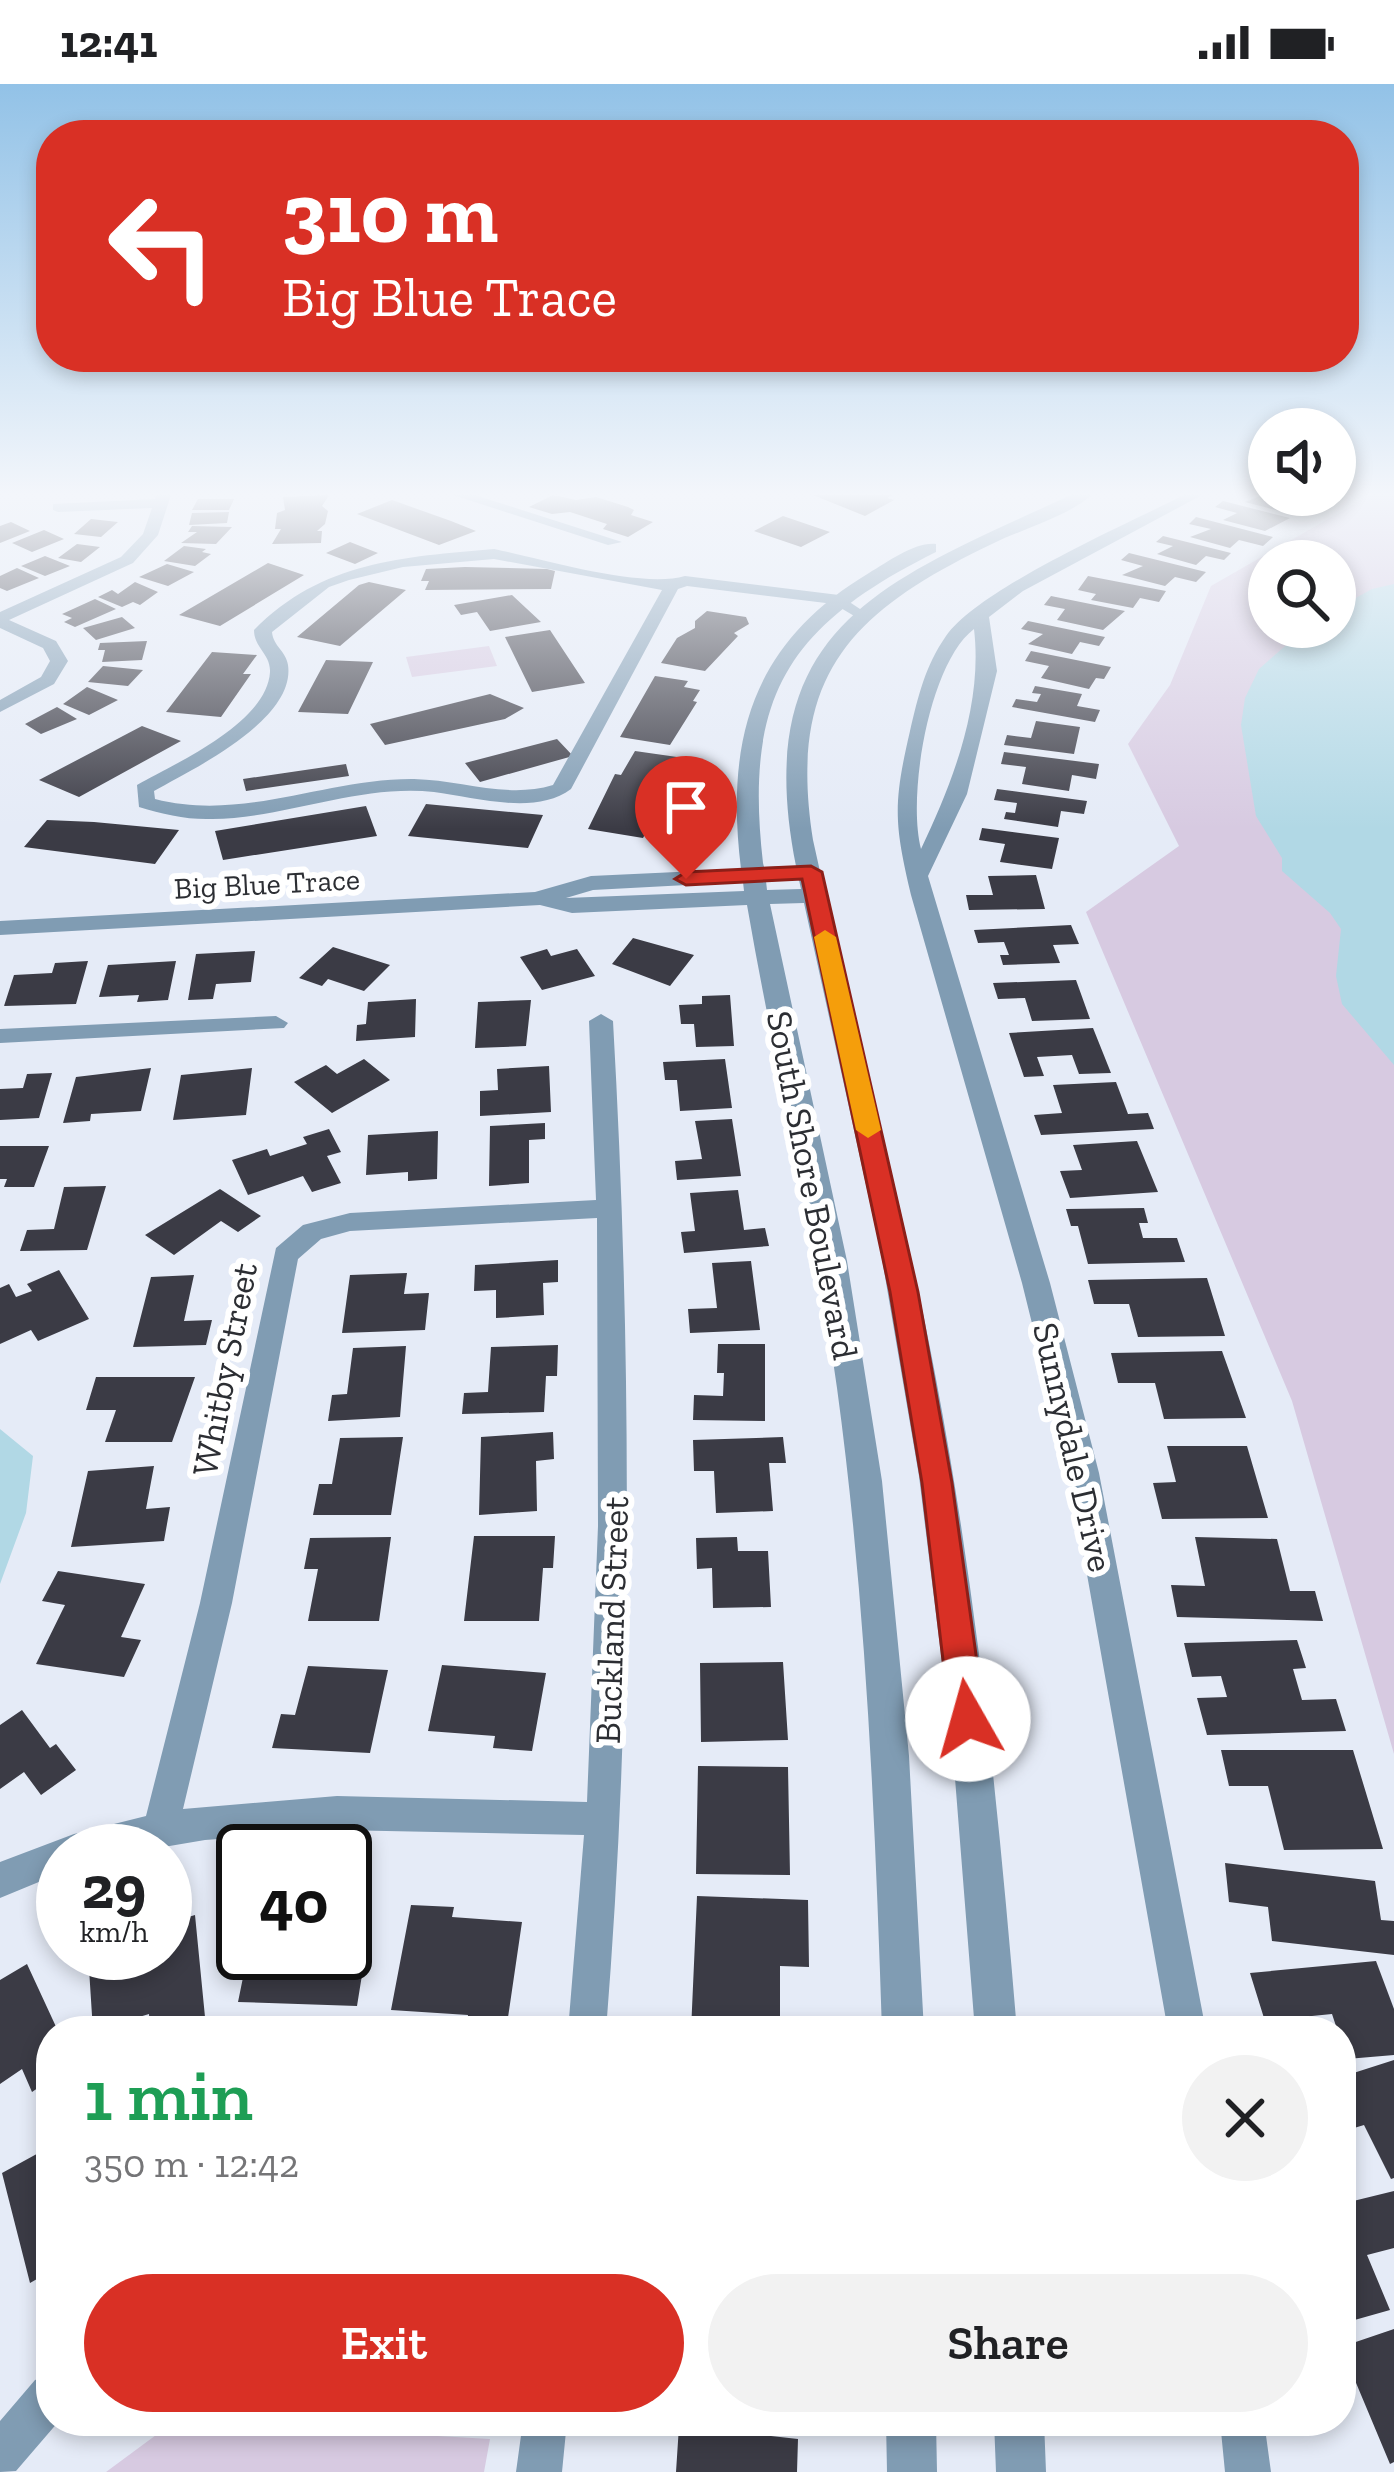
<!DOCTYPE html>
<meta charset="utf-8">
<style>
:root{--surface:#fff;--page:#f2f2f2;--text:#202124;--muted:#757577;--accent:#d93025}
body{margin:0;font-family:"Zilla Slab",serif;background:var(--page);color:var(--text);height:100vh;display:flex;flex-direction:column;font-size:45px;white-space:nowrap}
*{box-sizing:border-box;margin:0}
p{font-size:39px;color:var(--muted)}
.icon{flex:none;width:66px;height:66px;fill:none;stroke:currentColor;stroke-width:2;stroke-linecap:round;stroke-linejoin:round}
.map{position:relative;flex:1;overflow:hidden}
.details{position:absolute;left:36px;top:1932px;width:1320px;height:420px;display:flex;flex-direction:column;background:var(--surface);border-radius:48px;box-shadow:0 6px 18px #0003}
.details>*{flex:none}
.guide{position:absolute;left:36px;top:36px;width:1323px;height:252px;border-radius:48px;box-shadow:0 6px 18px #0003;background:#d93025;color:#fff;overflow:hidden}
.tools{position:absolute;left:1248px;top:324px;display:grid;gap:24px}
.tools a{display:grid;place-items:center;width:108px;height:108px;border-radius:50%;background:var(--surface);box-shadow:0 6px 18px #0003;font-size:60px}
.speed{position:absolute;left:36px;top:1740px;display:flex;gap:24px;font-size:60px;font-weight:700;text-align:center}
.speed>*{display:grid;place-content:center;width:156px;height:156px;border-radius:50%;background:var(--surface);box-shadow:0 6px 18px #0003;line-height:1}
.speed small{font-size:30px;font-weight:400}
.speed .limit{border:6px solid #111;border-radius:18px;background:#fff;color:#111}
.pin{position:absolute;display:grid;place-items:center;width:102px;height:102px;color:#fff;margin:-123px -51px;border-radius:50% 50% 50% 0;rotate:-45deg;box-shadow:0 0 12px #0007}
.pin .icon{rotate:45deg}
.me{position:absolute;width:132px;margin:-66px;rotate:353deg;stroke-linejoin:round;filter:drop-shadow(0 0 9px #0008)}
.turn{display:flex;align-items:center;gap:42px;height:252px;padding:0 48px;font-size:54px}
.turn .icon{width:156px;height:156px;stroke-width:2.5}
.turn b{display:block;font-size:84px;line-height:102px}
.round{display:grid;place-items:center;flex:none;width:126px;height:126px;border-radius:63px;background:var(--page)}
.overview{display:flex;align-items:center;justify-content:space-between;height:204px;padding:0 48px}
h1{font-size:72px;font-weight:600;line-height:90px;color:#1e9e55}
.primary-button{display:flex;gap:24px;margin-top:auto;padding:24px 48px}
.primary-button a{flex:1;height:138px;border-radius:72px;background:var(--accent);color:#fff;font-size:48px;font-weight:600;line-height:138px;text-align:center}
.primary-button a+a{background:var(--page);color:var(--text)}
.status{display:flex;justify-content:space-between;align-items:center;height:84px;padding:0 60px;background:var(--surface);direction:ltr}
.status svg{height:33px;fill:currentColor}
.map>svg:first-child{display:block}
.green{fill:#d7cae1;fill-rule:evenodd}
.water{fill:#b1d8e5}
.building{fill:#3b3b45}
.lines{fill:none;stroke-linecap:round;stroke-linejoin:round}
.minor{fill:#809cb3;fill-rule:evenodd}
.tertiary{fill:#809cb3;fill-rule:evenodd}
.route{fill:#d93025;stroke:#8d1f18;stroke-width:3}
.slow{fill:#f59e0b}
.labels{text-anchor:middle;stroke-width:12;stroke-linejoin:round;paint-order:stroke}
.far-street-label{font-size:30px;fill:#2c2e33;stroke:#fff}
.street-label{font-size:36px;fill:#2c2e33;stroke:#fff}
</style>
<div class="status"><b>12:41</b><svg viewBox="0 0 49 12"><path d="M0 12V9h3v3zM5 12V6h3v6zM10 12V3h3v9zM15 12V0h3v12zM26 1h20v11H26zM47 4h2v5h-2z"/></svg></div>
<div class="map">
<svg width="1394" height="2388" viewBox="0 0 1394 2388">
<rect width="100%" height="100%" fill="#e5ebf7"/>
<path class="green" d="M 1370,411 L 1394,411 L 1394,1670 L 1292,1317 L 1086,828 L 1179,762 L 1128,660 L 1170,601 L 1211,502 ZM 1269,477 L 1335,477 L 1335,543 L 1269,543 Z
M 489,562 L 497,582 L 412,593 L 406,573 Z
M 175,2337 L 490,2355 L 484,2388 L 106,2388 Z"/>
<path class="water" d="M 1394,500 L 1394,981 L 1342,920 L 1336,892 L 1341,845 L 1330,829 L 1282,787 L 1282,774 L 1256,732 L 1241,641 L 1245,614 L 1259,585 L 1284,563 L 1312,543 L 1335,543 L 1336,525 L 1372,505 Z
M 0,1345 L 33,1372 L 26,1429 L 0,1500 Z"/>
<path class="building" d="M 329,411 L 322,422 L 328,427 L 325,440 L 317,447 L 322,447 L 321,459 L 272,460 L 281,445 L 275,445 L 277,429 L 285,426 L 283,413 Z
M 553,411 L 576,416 L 596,413 L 628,423 L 634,426 L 631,431 L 653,438 L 628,453 L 603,445 L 607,440 L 570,428 L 552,430 L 529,423 Z
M 813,411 L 892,411 L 887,414 L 894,416 L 865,432 Z
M 1263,411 L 1300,411 L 1324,417 L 1315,425 L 1293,420 L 1284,428 L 1245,418 Z
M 198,415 L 234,415 L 229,426 L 192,426 Z
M 392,416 L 451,437 L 476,447 L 439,461 L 357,430 Z
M 1223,417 L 1290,434 L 1265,447 L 1223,436 L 1237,429 L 1215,423 Z
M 229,428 L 227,439 L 189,441 L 192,429 Z
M 783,432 L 830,448 L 801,463 L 754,447 Z
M 1196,433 L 1273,453 L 1263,462 L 1239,456 L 1230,464 L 1190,453 L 1211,445 L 1189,440 Z
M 91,435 L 118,438 L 101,453 L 74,450 Z
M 11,438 L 30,447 L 0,459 L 0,442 Z
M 192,442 L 232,443 L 216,460 L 181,459 L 197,448 L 188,448 Z
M 44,446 L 64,455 L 32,468 L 12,459 Z
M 1163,452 L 1231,469 L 1224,476 L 1206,472 L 1196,481 L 1157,470 L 1173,462 L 1156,458 Z
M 350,458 L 378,469 L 355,480 L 326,469 Z
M 77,460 L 100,463 L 81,478 L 58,474 Z
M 184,462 L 206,465 L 202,468 L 211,470 L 195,482 L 164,477 Z
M 1129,469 L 1206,488 L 1196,498 L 1175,493 L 1165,502 L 1122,491 L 1143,482 L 1121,476 Z
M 45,472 L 70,482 L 45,492 L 21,482 Z
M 268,479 L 304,491 L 220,542 L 179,531 Z
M 167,480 L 194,488 L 168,502 L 139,493 Z
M 465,483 L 547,485 L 555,487 L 551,505 L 425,506 L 429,497 L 421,497 L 426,485 Z
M 17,484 L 39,494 L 7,507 L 0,504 L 0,492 Z
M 1088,492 L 1166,507 L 1159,518 L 1140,514 L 1133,524 L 1091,516 L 1096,510 L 1078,506 Z
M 135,498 L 158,508 L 140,521 L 133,518 L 122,523 L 98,513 L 112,506 L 118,510 Z
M 369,498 L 406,506 L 340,562 L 297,553 L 359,501 Z
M 512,511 L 541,538 L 490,547 L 477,528 L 461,531 L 454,521 Z
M 1051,512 L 1125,527 L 1103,546 L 1057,536 L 1065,525 L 1044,521 Z
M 95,515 L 116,525 L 75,543 L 64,538 L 72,534 L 62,530 Z
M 707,527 L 746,533 L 749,540 L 734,549 L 738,552 L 705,587 L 661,579 L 677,554 L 695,544 L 695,537 Z
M 122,533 L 135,544 L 96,556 L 83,544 Z
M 1028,537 L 1105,553 L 1099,562 L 1080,558 L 1072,570 L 1028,560 L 1043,550 L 1021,545 Z
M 550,546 L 585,599 L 532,608 L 505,553 Z
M 147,557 L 142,576 L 102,578 L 105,566 L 98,566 L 100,559 Z
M 1031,567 L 1111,583 L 1104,595 L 1096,594 L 1089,605 L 1041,594 L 1049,582 L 1025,577 Z
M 212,568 L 257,571 L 243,590 L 251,590 L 221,633 L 166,628 Z
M 326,576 L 373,578 L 348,630 L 298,628 Z
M 103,582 L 143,586 L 128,602 L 88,598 Z
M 655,592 L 688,597 L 684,603 L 700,606 L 693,617 L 697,618 L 670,661 L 620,653 Z
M 1035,602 L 1082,610 L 1077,622 L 1100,626 L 1095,638 L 1012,623 L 1016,615 L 1037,618 L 1041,610 L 1032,609 Z
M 87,603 L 118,616 L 89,631 L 63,620 Z
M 490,610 L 524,624 L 505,635 L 385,661 L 370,640 Z
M 57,623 L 77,635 L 41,650 L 25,640 Z
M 1036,637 L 1080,643 L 1074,670 L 1004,661 L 1007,651 L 1031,654 Z
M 142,642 L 181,657 L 79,713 L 39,696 Z
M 557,655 L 573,672 L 480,698 L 465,679 Z
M 635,667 L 684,674 L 666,697 L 673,698 L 643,754 L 588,745 L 615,690 L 621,691 Z
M 1004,668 L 1099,680 L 1096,695 L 1072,691 L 1069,707 L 1022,700 L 1026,683 L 1001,680 Z
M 346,680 L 349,692 L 246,707 L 243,695 Z
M 997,705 L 1087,717 L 1084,730 L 1061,727 L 1058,743 L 1004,735 L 1006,728 L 1015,729 L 1017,719 L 994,716 Z
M 426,720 L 543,731 L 528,764 L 408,752 Z
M 366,722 L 377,752 L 223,776 L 215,747 Z
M 47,736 L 94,738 L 179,746 L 155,780 L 24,763 Z
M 982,744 L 1059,754 L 1052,785 L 1000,778 L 1005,760 L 979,756 Z
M 1036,791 L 1045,825 L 969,826 L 966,811 L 993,811 L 988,792 Z
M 1071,841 L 1079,860 L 1053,861 L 1060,879 L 1003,881 L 1000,871 L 1009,871 L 1004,858 L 978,859 L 974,846 Z
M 633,854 L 694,871 L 670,902 L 612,880 Z
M 333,863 L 390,881 L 364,907 L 328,895 L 322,902 L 299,894 Z
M 547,865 L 551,872 L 577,865 L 595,892 L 542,906 L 520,873 Z
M 255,867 L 251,898 L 216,900 L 213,915 L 188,916 L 196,870 Z
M 88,877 L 76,920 L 4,922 L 14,891 L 52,889 L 55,879 Z
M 176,877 L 168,916 L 137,918 L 139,911 L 99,913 L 108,881 Z
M 1076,896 L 1090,935 L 1032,937 L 1025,914 L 998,915 L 993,899 Z
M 730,911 L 734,962 L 696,963 L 694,940 L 681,940 L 679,921 L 702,920 L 702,912 Z
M 416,915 L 415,953 L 356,957 L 357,941 L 366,940 L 368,918 Z
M 531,916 L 526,962 L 475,964 L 478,918 Z
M 1093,944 L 1111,989 L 1079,990 L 1072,971 L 1037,973 L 1044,992 L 1024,993 L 1009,949 Z
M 364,975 L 390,996 L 332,1029 L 294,998 L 326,981 L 337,990 Z
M 725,975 L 732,1024 L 680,1027 L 677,996 L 665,996 L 663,978 Z
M 549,982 L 551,1028 L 480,1032 L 480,1007 L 498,1006 L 497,985 Z
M 151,984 L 141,1027 L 91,1030 L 90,1037 L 63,1039 L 76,993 Z
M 252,984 L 246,1031 L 173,1036 L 181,991 Z
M 52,989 L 39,1034 L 0,1036 L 0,1005 L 23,1004 L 27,990 Z
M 1116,998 L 1128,1030 L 1148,1029 L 1154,1045 L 1041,1051 L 1034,1031 L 1062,1029 L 1053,1001 Z
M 732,1035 L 741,1092 L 677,1096 L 675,1077 L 702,1075 L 695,1037 Z
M 545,1039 L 545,1055 L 529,1056 L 529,1099 L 489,1102 L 490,1042 Z
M 329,1045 L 341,1068 L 327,1072 L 341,1099 L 312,1108 L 303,1092 L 248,1111 L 232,1076 L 267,1065 L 270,1072 L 307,1060 L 303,1053 Z
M 438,1047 L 437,1095 L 408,1097 L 408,1088 L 366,1091 L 368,1051 Z
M 1137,1057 L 1158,1108 L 1070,1114 L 1060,1087 L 1082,1086 L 1073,1061 Z
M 0,1062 L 49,1062 L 34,1103 L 4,1103 L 7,1095 L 0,1095 Z
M 106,1102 L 87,1166 L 20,1167 L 27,1146 L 54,1145 L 64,1103 Z
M 220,1105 L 261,1132 L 238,1148 L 221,1137 L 174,1171 L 145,1151 Z
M 738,1106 L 744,1146 L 765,1144 L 769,1162 L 684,1169 L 681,1148 L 695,1147 L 690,1109 Z
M 1144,1124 L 1148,1139 L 1139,1139 L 1143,1154 L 1177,1154 L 1185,1178 L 1088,1180 L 1078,1142 L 1071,1142 L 1066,1125 Z
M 558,1176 L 558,1198 L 543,1199 L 544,1231 L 496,1234 L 496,1206 L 474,1207 L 475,1181 Z
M 751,1177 L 760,1246 L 690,1249 L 688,1225 L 717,1224 L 712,1179 Z
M 59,1186 L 89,1235 L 38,1257 L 31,1246 L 0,1260 L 0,1204 L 9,1200 L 16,1213 L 32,1207 L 27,1200 Z
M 407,1189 L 404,1210 L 429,1209 L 425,1246 L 342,1249 L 350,1191 Z
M 194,1191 L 184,1237 L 212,1236 L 206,1261 L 133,1263 L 151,1193 Z
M 1207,1194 L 1225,1252 L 1138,1253 L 1129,1220 L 1094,1220 L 1088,1196 Z
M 718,1260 L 765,1260 L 765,1337 L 693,1336 L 694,1311 L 723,1312 L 724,1289 L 717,1289 Z
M 558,1261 L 557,1292 L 546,1292 L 544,1328 L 462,1330 L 464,1309 L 488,1308 L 491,1263 Z
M 406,1262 L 400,1333 L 328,1337 L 332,1311 L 347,1310 L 353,1264 Z
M 1222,1267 L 1246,1334 L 1164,1335 L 1155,1299 L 1118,1299 L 1111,1269 Z
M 96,1293 L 195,1293 L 172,1358 L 105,1358 L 116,1326 L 86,1326 Z
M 553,1348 L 554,1375 L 536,1377 L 537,1427 L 479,1431 L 481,1353 Z
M 403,1353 L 391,1431 L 313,1431 L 319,1400 L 332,1400 L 340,1354 Z
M 783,1353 L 786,1379 L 769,1379 L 773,1427 L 716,1429 L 714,1387 L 694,1387 L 693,1356 Z
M 1167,1362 L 1247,1362 L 1268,1434 L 1162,1435 L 1153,1399 L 1176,1398 Z
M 154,1382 L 146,1425 L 170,1423 L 164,1457 L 71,1463 L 88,1387 Z
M 474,1452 L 555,1452 L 553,1484 L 543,1484 L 539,1537 L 464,1537 Z
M 391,1453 L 379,1537 L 308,1537 L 318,1485 L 304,1485 L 310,1454 Z
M 737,1453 L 738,1467 L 768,1467 L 771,1523 L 713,1524 L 712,1484 L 697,1485 L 696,1454 Z
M 1195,1453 L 1277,1455 L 1290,1507 L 1315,1507 L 1323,1537 L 1177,1533 L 1171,1501 L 1205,1502 Z
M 58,1487 L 145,1500 L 121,1553 L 141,1556 L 124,1593 L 36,1580 L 65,1521 L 42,1517 Z
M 1297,1556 L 1306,1584 L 1293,1585 L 1302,1616 L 1336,1615 L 1346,1647 L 1207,1651 L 1197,1614 L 1227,1613 L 1221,1592 L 1192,1593 L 1184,1559 Z
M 783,1578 L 788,1656 L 701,1658 L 700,1579 Z
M 442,1581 L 546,1589 L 532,1667 L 493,1664 L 495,1652 L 428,1647 Z
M 308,1582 L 388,1586 L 370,1669 L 272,1664 L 281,1630 L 295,1631 Z
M 22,1626 L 50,1664 L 56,1660 L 76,1686 L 41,1711 L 24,1688 L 0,1705 L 0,1641 Z
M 1221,1666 L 1353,1666 L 1383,1765 L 1284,1766 L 1268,1702 L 1229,1702 Z
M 698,1682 L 788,1683 L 790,1791 L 696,1790 Z
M 1225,1779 L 1375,1797 L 1381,1836 L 1394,1837 L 1394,1871 L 1272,1857 L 1268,1823 L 1229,1818 Z
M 697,1812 L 808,1816 L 809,1883 L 780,1882 L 780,1947 L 691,1947 Z
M 411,1821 L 454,1823 L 452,1833 L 522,1838 L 506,1947 L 466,1947 L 468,1931 L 391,1926 Z
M 195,1831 L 205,1933 L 150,1947 L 149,1930 L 93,1947 L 88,1869 L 165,1869 L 165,1840 Z
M 345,1841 L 370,1841 L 357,1922 L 238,1918 L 248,1869 L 345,1869 Z
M 1376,1877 L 1394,1925 L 1394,1971 L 1347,1975 L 1332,1930 L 1302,1933 L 1307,1947 L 1268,1947 L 1250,1889 Z
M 27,1880 L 58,1947 L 51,1947 L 51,1995 L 32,2008 L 22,1985 L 0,2000 L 0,1896 Z
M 1394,1976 L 1394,2094 L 1391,2095 L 1364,2041 L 1341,2048 L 1341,1993 Z
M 44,2066 L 51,2087 L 51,2187 L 30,2199 L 2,2089 Z
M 1394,2107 L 1394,2164 L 1367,2171 L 1390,2226 L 1351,2237 L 1341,2212 L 1341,2120 Z
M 1394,2245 L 1394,2378 L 1390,2380 L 1341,2263 Z
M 679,2342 L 798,2355 L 797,2388 L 676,2388 Z"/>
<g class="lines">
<path class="minor" d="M 157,411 L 171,411 L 158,451 L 133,479 L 9,536 L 56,557 L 68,577 L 54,600 L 0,628 L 0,616 L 41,593 L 50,577 L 43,564 L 0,544 L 0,528 L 121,473 L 143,450 L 152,424 L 58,428 L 53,426 L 53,420 L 155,415 Z
M 453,411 L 475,411 L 622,458 L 608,461 Z
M 1184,411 L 1202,411 L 1023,507 L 989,533 L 997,587 L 967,710 L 928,792 L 1050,1199 L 1099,1389 L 1206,1947 L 1168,1947 L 1069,1389 L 1022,1199 L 911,811 C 894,739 893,720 910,647 C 918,613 925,582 946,552 C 980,504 1127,440 1184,411 ZM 974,545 C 983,620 953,698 921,765 C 907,712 929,579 974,545 Z
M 494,465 C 542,475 641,505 685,492 L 839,511 L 869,531 L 861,536 L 834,520 L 687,502 L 678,505 L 571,705 C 535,732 475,713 434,708 C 359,700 287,734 212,735 C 187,736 163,730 139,723 L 137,701 C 176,679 267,639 270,588 C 271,570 254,564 254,546 C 322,477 403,473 494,465 ZM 494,475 L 662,506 L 553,701 C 507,715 461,696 414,695 C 326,694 244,738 155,715 L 154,707 C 193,685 296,636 288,581 C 286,567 273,562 272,548 L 329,503 L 349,496 L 403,483 Z
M 601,930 L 613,937 C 632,1273 633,1610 606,1947 L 568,1947 L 584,1751 L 337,1746 L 205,1756 L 140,1767 L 63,1767 L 63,1788 L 0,1814 L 0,1778 L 74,1750 L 146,1732 L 200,1519 L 276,1164 L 303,1141 L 350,1129 L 596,1116 L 589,937 ZM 597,1134 L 598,1442 L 587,1718 L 337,1712 L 183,1725 L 232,1519 L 298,1175 L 321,1155 L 350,1147 Z
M 276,932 L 288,939 L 284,944 L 0,959 L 0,945 Z
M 51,2290 L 51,2337 L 59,2337 L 16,2387 L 0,2388 L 0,2337 L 35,2296 Z
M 523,2337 L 567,2337 L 562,2388 L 516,2388 Z
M 1220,2337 L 1264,2337 L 1271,2388 L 1225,2388 Z"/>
<path class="tertiary" d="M 1071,411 L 1092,411 C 1066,433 1025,444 994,459 C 851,527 787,591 813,756 C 851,931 902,1114 936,1295 C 977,1511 999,1729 1017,1947 L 975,1947 L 953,1669 L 919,1392 L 881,1169 L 804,819 L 770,820 L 847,1177 L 882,1397 L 909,1672 L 924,1947 L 882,1947 C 875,1732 866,1517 837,1304 C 814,1141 775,983 747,821 L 572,829 L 540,821 L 0,851 L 0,837 L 535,808 L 591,792 L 741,785 C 725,655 752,559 869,489 C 888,478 914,458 936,460 L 936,468 C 787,542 744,613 763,779 L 764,783 L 796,782 C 748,541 885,497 1071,411 ZM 799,796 L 801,805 L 767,806 L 766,797 ZM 743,798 L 744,807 L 566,814 L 593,806 Z
M 886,2337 L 936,2337 L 937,2388 L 887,2388 Z
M 994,2337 L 1044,2337 L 1046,2388 L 996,2388 Z"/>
</g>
<linearGradient id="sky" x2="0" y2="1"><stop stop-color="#92c2e7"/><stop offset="0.55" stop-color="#f3f6fb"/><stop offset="1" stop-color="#f3f6fb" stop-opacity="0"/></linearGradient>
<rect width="1394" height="745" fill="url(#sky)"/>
<path class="route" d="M 811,782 L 822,788 L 918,1208 L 952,1399 L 985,1635 L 980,1646 L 968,1651 L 955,1646 L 950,1635 L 922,1399 L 890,1208 L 802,795 L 686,801 L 675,795 L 686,788 Z"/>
<path class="slow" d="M 825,846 L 836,853 L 881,1046 L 868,1054 L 856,1046 L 814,853 Z"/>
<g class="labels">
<g class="far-street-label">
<text transform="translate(267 800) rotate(-3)" y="10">Big Blue Trace</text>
</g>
<g class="street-label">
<text transform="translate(813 1101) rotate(79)" y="13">South Shore Boulevard</text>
<text transform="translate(224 1285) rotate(-79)" y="13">Whitby Street</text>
<text transform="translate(1074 1363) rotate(77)" y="13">Sunnydale Drive</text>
<text transform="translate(611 1536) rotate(-88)" y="13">Buckland Street</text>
</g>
</g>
</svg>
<div class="tools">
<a><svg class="icon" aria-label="sound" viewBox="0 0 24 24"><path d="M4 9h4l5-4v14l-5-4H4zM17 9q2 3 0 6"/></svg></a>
<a><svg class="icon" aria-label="search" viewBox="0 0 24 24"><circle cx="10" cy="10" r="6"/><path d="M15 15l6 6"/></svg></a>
</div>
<div class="speed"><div>29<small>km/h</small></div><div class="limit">40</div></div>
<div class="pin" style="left:686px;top:795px;background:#d93025"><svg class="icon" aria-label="arrive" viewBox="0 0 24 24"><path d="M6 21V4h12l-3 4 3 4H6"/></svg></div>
<svg class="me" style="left:968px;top:1635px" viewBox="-20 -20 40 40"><circle r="19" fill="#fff"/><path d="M0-13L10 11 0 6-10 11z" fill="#d93025"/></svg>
<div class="guide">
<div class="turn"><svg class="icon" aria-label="left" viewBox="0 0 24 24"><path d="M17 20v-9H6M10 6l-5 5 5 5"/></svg><div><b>310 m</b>Big Blue Trace</div></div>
</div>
<section class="details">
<div class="overview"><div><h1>1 min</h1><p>350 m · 12:42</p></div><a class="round"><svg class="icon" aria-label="close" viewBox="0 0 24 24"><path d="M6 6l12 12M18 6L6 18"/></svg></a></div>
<div class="primary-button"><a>Exit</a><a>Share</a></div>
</section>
</div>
